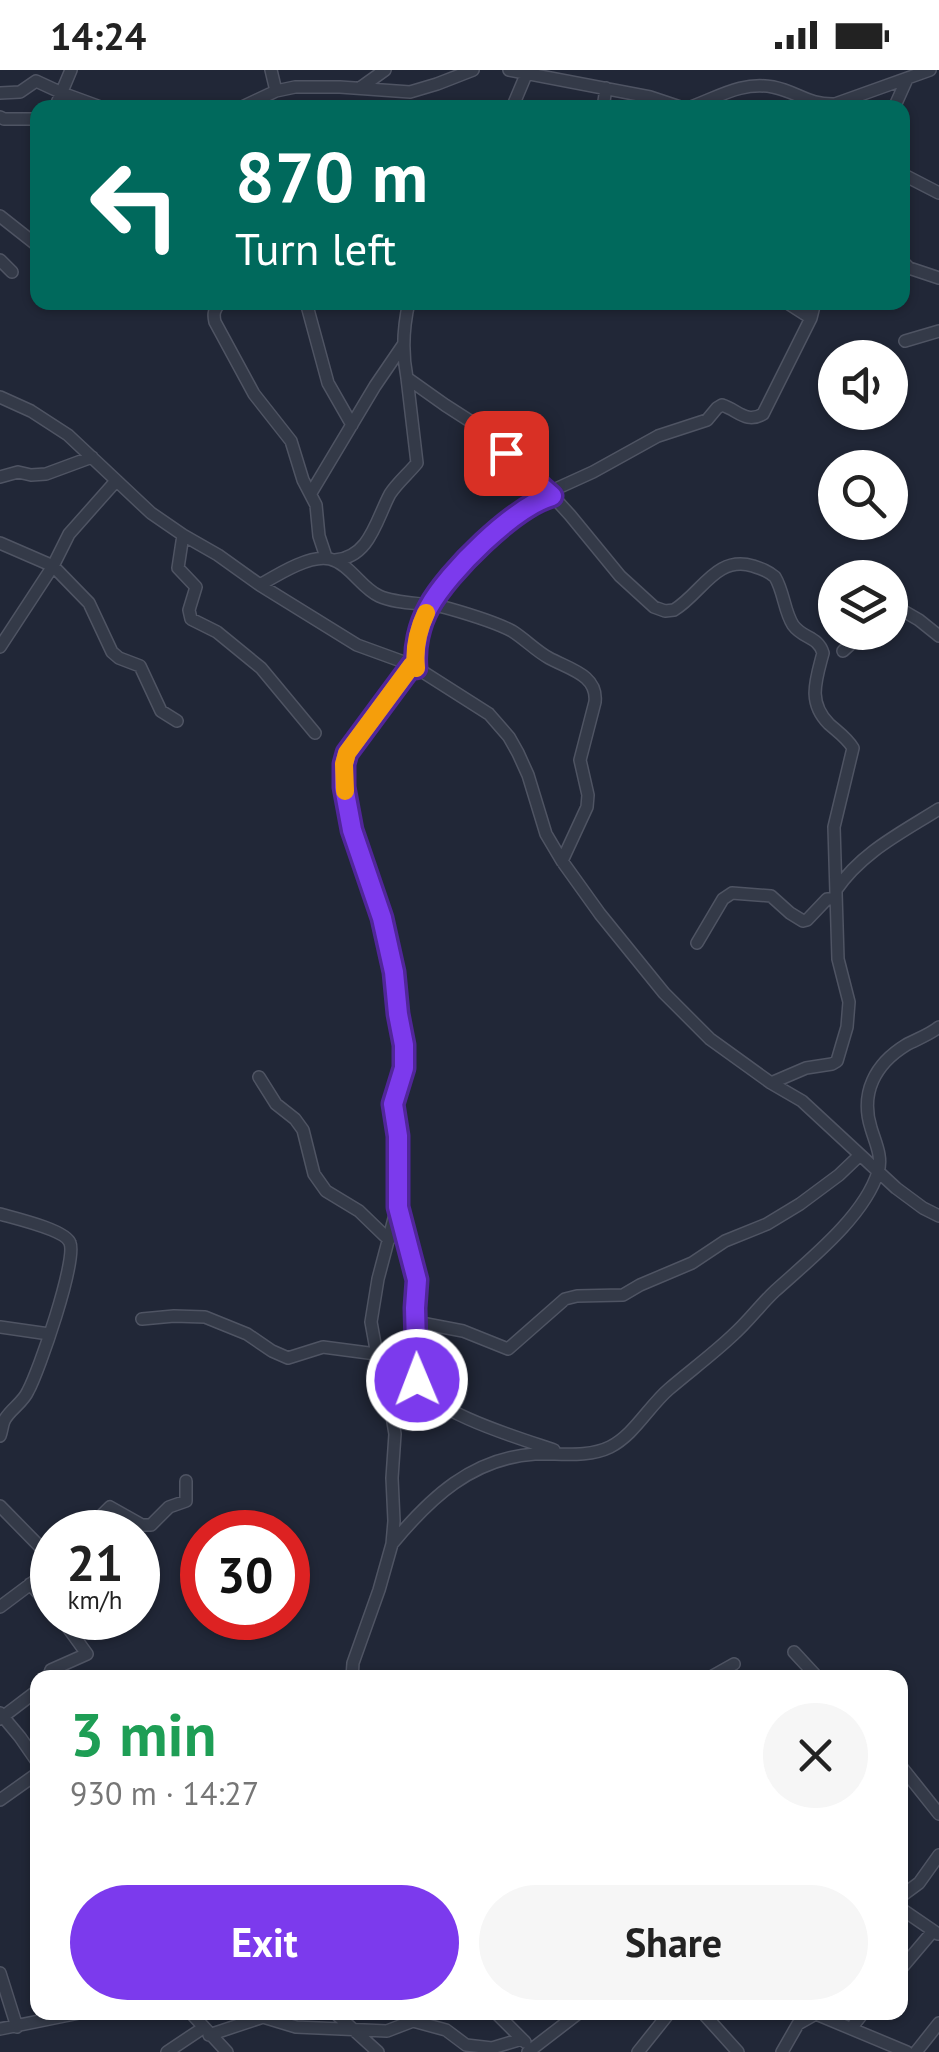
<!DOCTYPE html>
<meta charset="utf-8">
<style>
:root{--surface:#fff;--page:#f6f6f6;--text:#222;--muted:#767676;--accent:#7c3aed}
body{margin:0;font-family:"PT Sans",sans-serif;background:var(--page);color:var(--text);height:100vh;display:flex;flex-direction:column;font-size:38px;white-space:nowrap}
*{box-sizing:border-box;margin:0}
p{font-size:32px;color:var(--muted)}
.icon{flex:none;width:55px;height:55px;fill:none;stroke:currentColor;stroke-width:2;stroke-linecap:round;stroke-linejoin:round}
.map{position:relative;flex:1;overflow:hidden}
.details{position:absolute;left:30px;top:1600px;width:878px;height:350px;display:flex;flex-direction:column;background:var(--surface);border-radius:20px;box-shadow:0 2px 8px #0004}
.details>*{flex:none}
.top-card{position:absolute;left:30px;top:30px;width:880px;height:210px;border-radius:20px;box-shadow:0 2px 8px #0004;background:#00695c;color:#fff;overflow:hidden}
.controls{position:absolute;left:818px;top:270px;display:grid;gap:20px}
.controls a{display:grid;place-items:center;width:90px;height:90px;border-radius:50%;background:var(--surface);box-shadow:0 2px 8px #0004;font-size:50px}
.speed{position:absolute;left:30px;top:1440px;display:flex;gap:20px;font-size:50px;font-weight:700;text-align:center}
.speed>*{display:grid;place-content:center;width:130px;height:130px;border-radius:50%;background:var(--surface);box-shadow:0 2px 8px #0004;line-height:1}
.speed small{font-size:25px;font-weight:400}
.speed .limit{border:15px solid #d22;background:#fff;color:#111}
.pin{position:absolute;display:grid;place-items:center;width:85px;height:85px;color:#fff;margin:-42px;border-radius:20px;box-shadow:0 5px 15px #0006}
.me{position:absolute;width:110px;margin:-55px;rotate:359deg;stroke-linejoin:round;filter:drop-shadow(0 0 8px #0008)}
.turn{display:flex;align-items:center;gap:35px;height:210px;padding:0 40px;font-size:45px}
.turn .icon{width:130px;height:130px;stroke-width:2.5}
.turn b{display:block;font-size:70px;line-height:85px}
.round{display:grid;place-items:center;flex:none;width:105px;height:105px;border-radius:52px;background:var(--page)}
.summary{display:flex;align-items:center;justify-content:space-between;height:170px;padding:0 40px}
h1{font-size:60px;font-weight:700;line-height:75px;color:#1e9e55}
.cta{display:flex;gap:20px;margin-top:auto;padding:20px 40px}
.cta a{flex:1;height:115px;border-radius:60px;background:var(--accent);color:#fff;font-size:40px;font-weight:700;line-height:115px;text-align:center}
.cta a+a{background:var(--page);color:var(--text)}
.status{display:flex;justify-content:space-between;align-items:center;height:70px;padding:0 50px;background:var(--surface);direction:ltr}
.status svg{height:28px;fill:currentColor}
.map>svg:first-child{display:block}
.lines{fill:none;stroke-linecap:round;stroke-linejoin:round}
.minor-casing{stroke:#4f5463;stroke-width:14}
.minor{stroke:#343a48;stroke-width:11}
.route-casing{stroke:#51269a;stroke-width:25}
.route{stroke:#7c3aed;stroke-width:18}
.slow{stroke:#f59e0b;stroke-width:18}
</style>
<div class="status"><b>14:24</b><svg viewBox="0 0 49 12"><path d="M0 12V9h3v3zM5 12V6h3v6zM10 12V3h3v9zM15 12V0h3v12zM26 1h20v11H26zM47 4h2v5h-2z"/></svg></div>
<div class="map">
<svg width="939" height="1982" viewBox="0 0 939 1982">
<rect width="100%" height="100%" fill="#212737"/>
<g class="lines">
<defs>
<path id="minor" d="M 271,0 L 276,21
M 509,0 L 650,27 L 683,38
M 360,18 L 385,0
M 0,23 L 20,22 L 36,11 L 62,23 L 103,38
M 55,38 L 71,0
M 240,38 L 276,21 L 295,17 L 340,17 L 410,22 L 437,14 L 473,0
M 512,38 L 528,0
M 603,38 L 606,18
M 688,38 C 717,28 741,11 773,17 C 798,22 808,35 835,34 L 930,0
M 894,38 L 907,9
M 0,47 L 4,49 L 38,49
M 902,104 L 939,123
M 0,146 L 38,176
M 0,190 L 12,202
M 902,191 L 909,198 L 939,208
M 221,232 C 214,239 213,244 215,252 L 254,324 L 291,371 L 303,410 L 316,435 L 319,466 L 326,487
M 306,232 L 328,313 L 352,355
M 409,232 C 403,258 402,283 407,308 L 445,335 L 487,362 L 518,396 L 549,422 L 570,445 L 620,506 L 654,537 L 665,541 L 674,540 C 702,523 716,485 753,496 C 762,499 768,501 775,507 C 784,522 784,541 793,555 C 803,569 818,566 823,583 C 816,610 807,632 829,654 C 838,662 847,668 853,678 L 834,757 L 838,889 L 849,932 L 847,957 L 837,991 L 832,994 L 806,998 L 771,1013
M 786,232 L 811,248
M 905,271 L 939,261
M 0,327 L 31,341 L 68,365 L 151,443 L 183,465 L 218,485 L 260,515 L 357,575 L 412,595 L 489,644 L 509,667 L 518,683 L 528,705 L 546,764 L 562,791 L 600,844 L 664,923 L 710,969 L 771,1013 L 802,1031 L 896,1118 L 923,1138 L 939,1146
M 0,407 L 18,402 L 31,405 L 46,404 L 92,387
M 549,422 L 593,402 L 658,366 L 707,350 L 717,338 L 722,335 C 738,340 746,354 763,344 L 811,248 L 815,232
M 311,423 L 375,316 L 403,275
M 183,465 L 178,498 L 196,517 L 189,540 L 191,549 L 217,562 L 261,598 L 315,663
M 0,473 L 53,496 L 89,533 L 112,582 L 119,588 L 140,596 L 161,641 L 177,651
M 335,490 C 370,487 376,450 390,424 C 397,413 409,403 417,393 L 407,308
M 260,515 C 277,505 310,484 330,489 C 350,494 361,518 379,526 C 399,535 425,532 447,538 C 468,544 493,551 512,561 C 525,569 536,581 549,588 C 569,599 598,605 595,632 L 580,690 L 588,725 L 587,737 L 562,791
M 890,540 L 897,538 L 900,539 L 919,550 L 939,566
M 0,577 L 53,496 L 69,464 L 116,411
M 843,581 L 864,562
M 416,598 C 414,578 419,555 429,537 C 448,502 514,437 552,426
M 836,820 C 862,782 901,763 939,739
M 697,873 L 723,829 L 732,823 L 771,826 L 790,843 L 803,851 L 807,850 L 827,829 L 836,829
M 259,1007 L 276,1034 L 295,1049 L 303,1060 L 314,1104 L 326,1121 L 359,1141 L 389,1170
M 398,1139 L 417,1209 L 415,1238 L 417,1311 C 429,1342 522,1369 554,1380
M 0,1144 C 14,1148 66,1160 70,1173 C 77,1191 39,1301 28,1321 C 23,1333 9,1340 4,1351 C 2,1356 2,1361 0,1366
M 142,1249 L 174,1246 L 205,1247 L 247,1264 L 272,1281 L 288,1288 L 323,1277 L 376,1284
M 416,1252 L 463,1261 L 508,1279 L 565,1229 L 577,1226 L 623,1225 L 640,1215 L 692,1193 L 725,1171 L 767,1154 L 800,1134 L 839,1105 L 860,1085
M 0,1257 L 49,1264
M 0,1436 L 52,1489
M 93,1462 L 101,1446 L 110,1437 L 142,1455 L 151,1455 L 169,1437 L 186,1431 L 186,1411
M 392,1474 C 430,1428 472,1388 535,1384 C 558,1383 588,1388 610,1377 C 634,1365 649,1336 669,1319 C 690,1301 713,1284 733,1265 C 748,1252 760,1235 775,1221 C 809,1190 864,1147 878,1102 C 883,1087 875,1072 871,1058 C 860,1023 875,994 906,975 C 917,969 929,965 939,957
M 30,1514 L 52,1538
M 0,1537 L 52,1498
M 794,1582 L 818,1608
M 48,1608 L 51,1600 L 87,1584 L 61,1548
M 352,1608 L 353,1593 L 379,1520 L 392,1474 L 394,1451 L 392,1408 L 395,1364 L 391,1340 L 381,1307 L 371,1252 L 378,1209 L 397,1137 L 398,1067 L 393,1034 L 403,1003 L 404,981 L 394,902 L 382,848 L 355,773 L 345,726 L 343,694 L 347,683 L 357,668 L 412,595
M 709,1608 L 734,1594
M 0,1643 L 20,1667 L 38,1693
M 0,1649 L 38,1620
M 900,1695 L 939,1744
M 0,1730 L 38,1703
M 900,1827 L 919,1813 L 939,1785
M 900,1838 L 938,1864
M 900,1900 L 933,1861
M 0,1903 L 17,1957
M 190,1942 L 227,1982
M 334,1942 L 378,1982
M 495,1942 L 525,1972
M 702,1942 L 738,1982
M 816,1944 L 907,1982
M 852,1957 L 864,1942
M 0,1959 L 84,1942
M 209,1965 L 263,1947 L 296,1957 L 387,1961 L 413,1951 L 446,1960 L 466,1975 L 492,1978 L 522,1969
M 167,1982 L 203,1958
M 528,1982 L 580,1942
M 638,1982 L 670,1942
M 782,1982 L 798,1954 L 819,1942
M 916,1982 L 939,1953"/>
</defs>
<use href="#minor" class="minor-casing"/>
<use href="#minor" class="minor"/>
</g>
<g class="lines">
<defs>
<path id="route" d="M 417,1310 L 415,1238 L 417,1210 L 398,1137 L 398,1066 L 393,1034 L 404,998 L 404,975 L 398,944 L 394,902 L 382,848 L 352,760 L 344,717 L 344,694 L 347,683 L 412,595 L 416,598 C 414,578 419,555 429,537 C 448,502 514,437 552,426 L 518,396 L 506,383"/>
</defs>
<use href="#route" class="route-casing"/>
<use href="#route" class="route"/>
<path class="slow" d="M 345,721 L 344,694 L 347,683 L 412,595 L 416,598 C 414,580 418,560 426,543"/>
</g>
</svg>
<div class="controls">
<a><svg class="icon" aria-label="sound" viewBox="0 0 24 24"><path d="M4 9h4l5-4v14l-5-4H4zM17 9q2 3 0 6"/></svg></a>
<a><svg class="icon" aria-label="search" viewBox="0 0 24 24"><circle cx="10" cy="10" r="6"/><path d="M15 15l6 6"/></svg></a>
<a><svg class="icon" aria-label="layers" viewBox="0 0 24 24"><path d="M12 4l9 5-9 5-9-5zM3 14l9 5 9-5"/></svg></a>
</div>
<div class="speed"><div>21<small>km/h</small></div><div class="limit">30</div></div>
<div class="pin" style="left:506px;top:383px;background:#d93025"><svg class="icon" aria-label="arrive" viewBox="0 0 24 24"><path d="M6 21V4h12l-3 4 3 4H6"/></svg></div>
<svg class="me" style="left:417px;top:1310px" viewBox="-20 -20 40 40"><circle r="17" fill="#7c3aed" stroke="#fff" stroke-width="3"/><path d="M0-11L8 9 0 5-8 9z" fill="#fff"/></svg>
<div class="top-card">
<div class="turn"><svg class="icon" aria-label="left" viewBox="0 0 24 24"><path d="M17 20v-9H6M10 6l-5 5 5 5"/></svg><div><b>870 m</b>Turn left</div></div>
</div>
<section class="details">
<div class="summary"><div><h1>3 min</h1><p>930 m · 14:27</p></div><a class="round"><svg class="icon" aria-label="close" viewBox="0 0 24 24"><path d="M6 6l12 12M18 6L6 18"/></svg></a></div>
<div class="cta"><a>Exit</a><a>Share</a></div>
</section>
</div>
